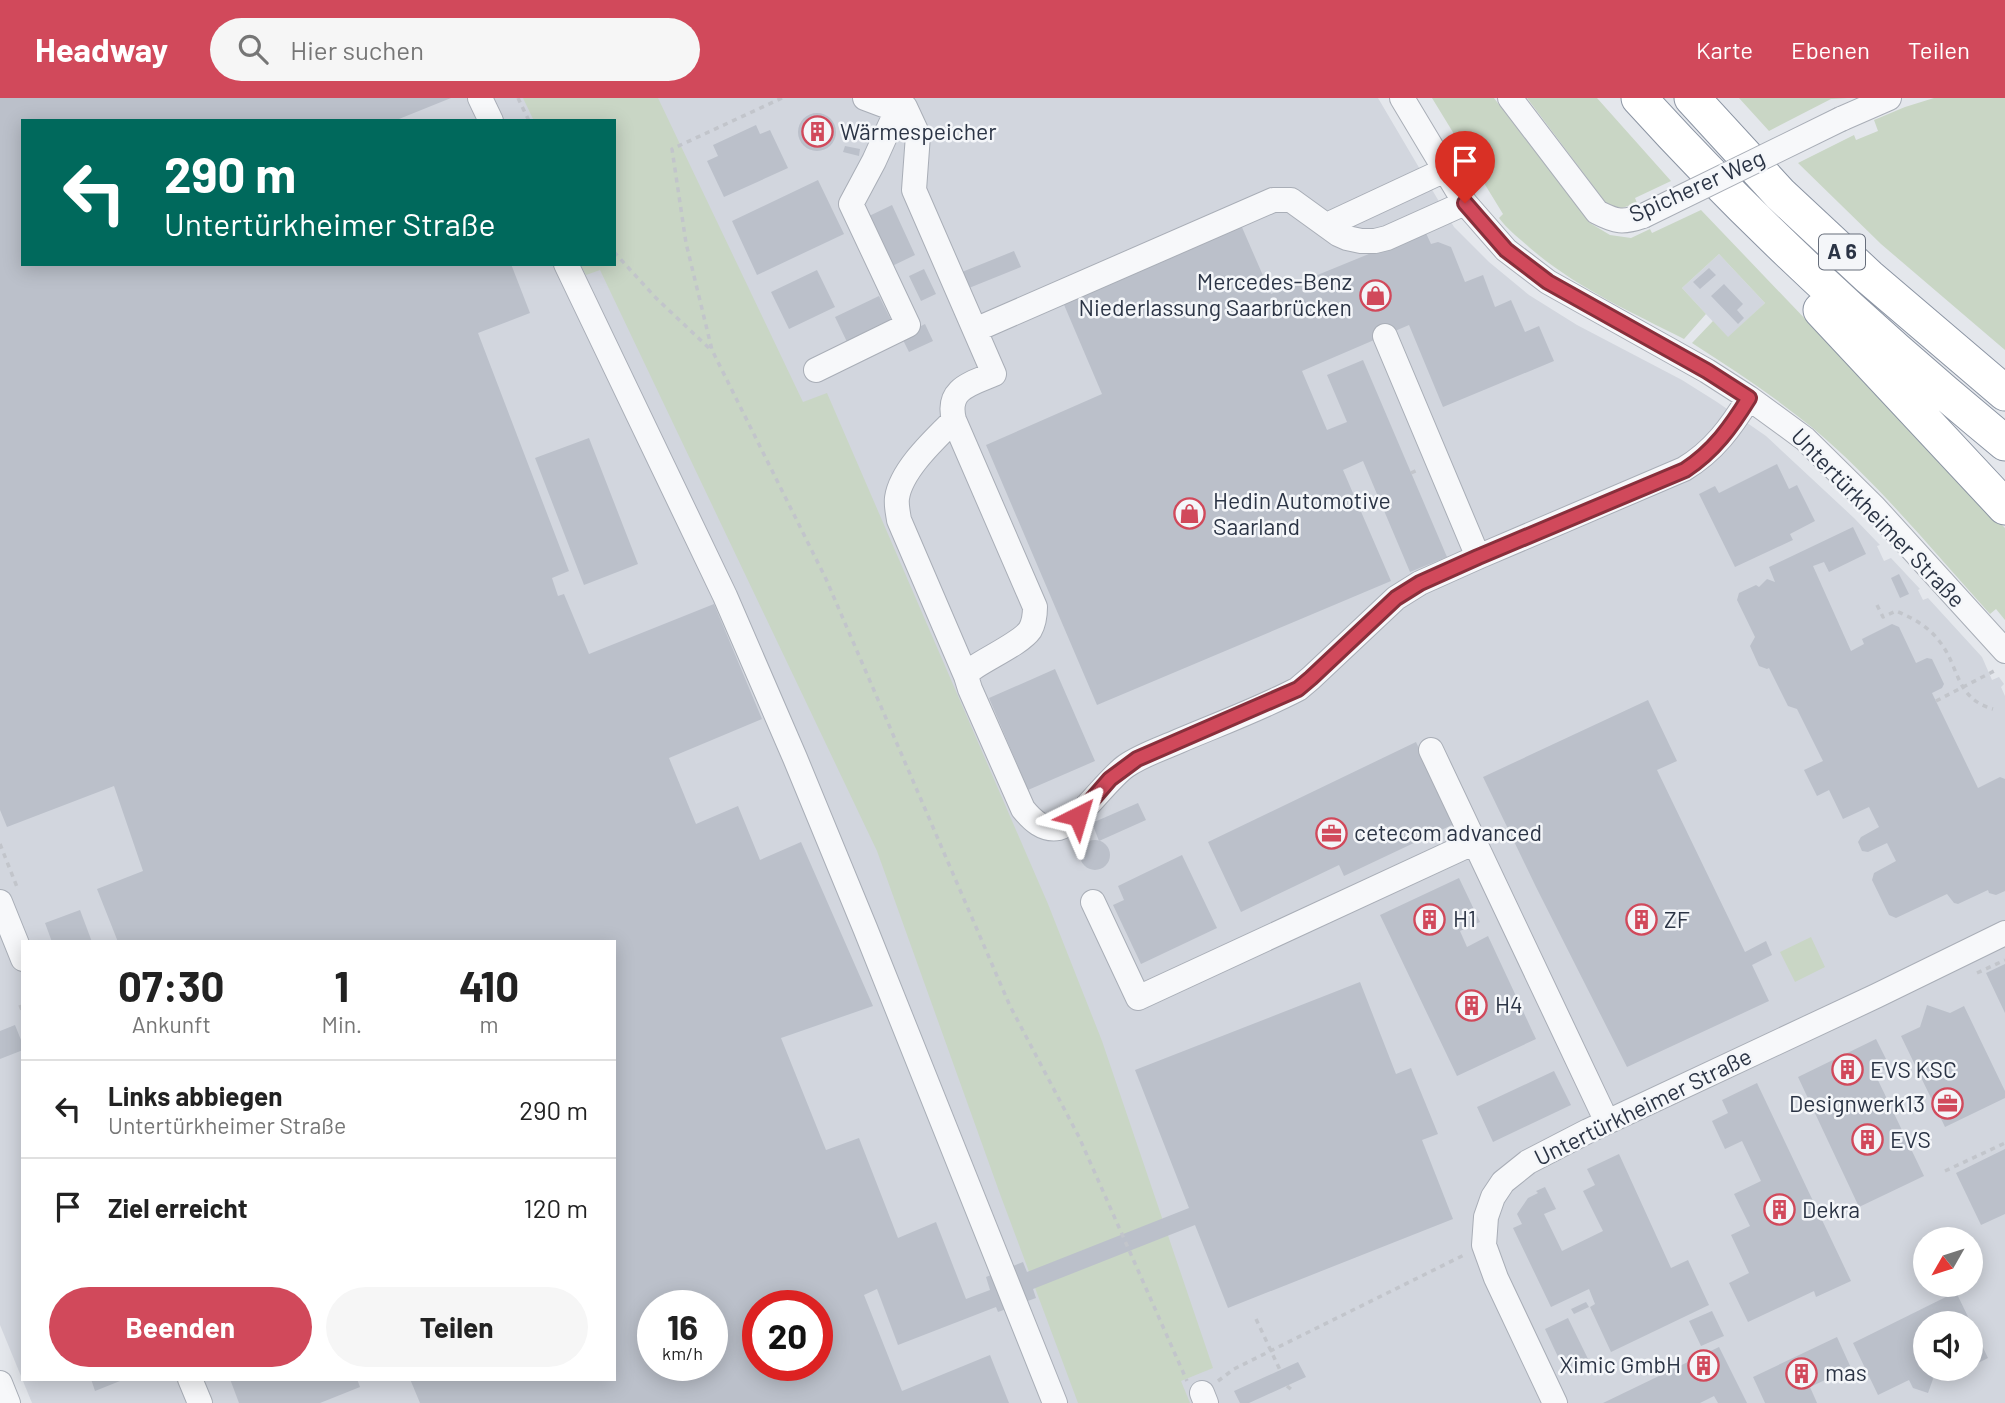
<!DOCTYPE html>
<html lang="de">
<meta charset="utf-8">
<style>
:root{--surface:#fff;--page:#f6f6f6;--text:#222;--muted:#767676;--line:#e0e0e0;--accent:#d1495b}
body{margin:0;font-family:Barlow,sans-serif;background:var(--page);color:var(--text);height:100vh;display:flex;flex-direction:column;font-size:26px;white-space:nowrap}
*{box-sizing:border-box;margin:0}
p{font-size:23px;color:var(--muted)}
.icon{flex:none;width:38px;height:38px;fill:none;stroke:currentColor;stroke-width:2;stroke-linecap:round;stroke-linejoin:round}
.map{position:relative;flex:1;overflow:hidden}
.side{position:absolute;left:21px;top:842px;width:595px;height:441px;display:flex;flex-direction:column;background:var(--surface);border-radius:0px;box-shadow:0 4px 18px #0003}
.side>*{flex:none}
.hud{position:absolute;left:21px;top:21px;width:595px;height:147px;border-radius:0px;box-shadow:0 4px 18px #0003;background:#00695c;color:#fff;overflow:hidden}
.needle{width:46px;rotate:231deg}
.controls{position:absolute;left:1913px;top:1129px;display:grid;gap:14px}
.controls a{display:grid;place-items:center;width:70px;height:70px;border-radius:50%;background:var(--surface);box-shadow:0 4px 18px #0003;font-size:35px}
.speed{position:absolute;left:637px;top:1192px;display:flex;gap:14px;font-size:35px;font-weight:700;text-align:center}
.speed>*{display:grid;place-content:center;width:91px;height:91px;border-radius:50%;background:var(--surface);box-shadow:0 4px 18px #0003;line-height:1}
.speed small{font-size:18px;font-weight:400}
.speed .limit{border:10px solid #d22;background:#fff;color:#111}
.pin{position:absolute;display:grid;place-items:center;width:60px;height:60px;color:#fff;margin:-72px -30px;border-radius:50% 50% 50% 0;rotate:-45deg;box-shadow:0 0 7px #0007}
.pin .icon{rotate:45deg}
.me{position:absolute;width:77px;margin:-38px;rotate:40deg;stroke-linejoin:round;filter:drop-shadow(0 0 5px #0008)}
.turn{display:flex;align-items:center;gap:24px;height:147px;padding:0 28px;font-size:32px}
.turn .icon{width:91px;height:91px;stroke-width:2.5}
.turn b{display:block;font-size:49px;line-height:60px}
.eta{display:flex;justify-content:space-evenly;align-items:center;height:119px;text-align:center}
.eta b{font-size:42px;font-weight:700;line-height:49px}
.primary-button{display:flex;gap:14px;margin-top:auto;padding:14px 28px}
.primary-button a{flex:1;height:80px;border-radius:42px;background:var(--accent);color:#fff;font-size:28px;font-weight:700;line-height:80px;text-align:center}
.primary-button a+a{background:var(--page);color:var(--text)}
ul{padding:0;list-style:none}
li{display:flex;align-items:center;gap:21px;height:98px;padding:0 28px;border-top:2px solid var(--line)}
li div{flex:1}
li b{display:block;font-size:26px}
li em{font-style:normal}
header{display:flex;align-items:center;gap:42px;box-sizing:border-box;height:98px;padding:0 35px;background:var(--accent);color:#fff}
header strong{font-size:33px}
nav{display:flex;gap:38px;margin-inline-start:auto;font-size:24px}
.search{width:490px;height:63px;background:var(--page);display:flex;align-items:center;gap:18px;box-sizing:border-box;padding:0 24px;border-radius:38px;color:var(--muted);font-size:26px}
.map>svg:first-child{display:block}
.built{fill:#d2d6de;fill-rule:evenodd}
.green{fill:#c9d6c5}
.building{fill:#bbc0ca;fill-rule:evenodd}
.lines{fill:none;stroke-linecap:round;stroke-linejoin:round}
.minor-casing{stroke:#a9aeb7;stroke-width:26}
.highway-casing{stroke:#8b94a3;stroke-width:37}
.path{stroke:#c2c5cb;stroke-width:3.5;stroke-dasharray:5 5;stroke-linecap:butt}
.minor{stroke:#f7f8fa;stroke-width:24}
.highway{stroke:#fff;stroke-width:35}
.minor-bridge-casing{stroke:#a9aeb7;stroke-width:26;stroke-linecap:butt}
.minor-bridge{stroke:#f7f8fa;stroke-width:24}
.route-casing{stroke:#882f3b;stroke-width:18}
.route{stroke:#d1495b;stroke-width:12}
.labels{text-anchor:middle;stroke-width:5;stroke-linejoin:round;paint-order:stroke}
.shield{fill:#f4f6f9;stroke:#676e7b;stroke-width:2}
.shield-label{font-size:21px;font-weight:bold;fill:#2b3445}
.poi-label{font-size:23px;fill:#2b3445;stroke:#f4f6f9;text-anchor:start}
.street-label{font-size:23px;fill:#2b3445;stroke:#f4f6f9}
</style>
<header>
<strong>Headway</strong>
<div class="search"><svg class="icon" aria-label="search" viewBox="0 0 24 24"><circle cx="10" cy="10" r="6"/><path d="M15 15l6 6"/></svg>Hier suchen</div>
<nav><a>Karte</a><a>Ebenen</a><a>Teilen</a></nav>
</header>
<div class="map">
<svg width="2005" height="1305" viewBox="0 0 2005 1305">
<rect width="100%" height="100%" fill="#e4e7ec"/>
<path class="built" d="M 0,0 L 1378,0 L 1454,129 L 1489,164 L 1529,197 L 1577,227 L 1682,282 L 1717,304 L 1766,338 L 1854,420 L 1880,447 L 1877,448 L 1884,463 L 1891,460 L 1920,491 L 1918,492 L 1923,502 L 1928,500 L 1982,559 L 1992,582 L 1999,579 L 2004,586 L 2001,589 L 2005,598 L 2005,1305 L 32,1305 L 0,1227 ZM 23,23 L 614,23 L 614,166 L 23,166 ZM 23,844 L 614,844 L 614,1281 L 23,1281 ZM 1925,1141 L 1970,1141 L 1970,1186 L 1925,1186 ZM 653,1208 L 712,1208 L 712,1267 L 653,1267 ZM 758,1208 L 817,1208 L 817,1267 L 758,1267 ZM 1925,1225 L 1970,1225 L 1970,1270 L 1925,1270 Z
M 1719,156 L 1765,205 L 1728,240 L 1682,190 Z"/>
<path class="green" d="M 523,0 L 658,0 L 803,304 L 827,295 L 1048,806 L 1102,943 L 1213,1270 L 1181,1283 L 1190,1305 L 1078,1305 L 1000,1096 L 877,753 L 600,172 L 586,177 L 580,166 L 614,166 L 614,23 L 534,23 Z
M 1432,0 L 1494,0 L 1590,125 L 1610,137 L 1631,140 L 1650,131 L 1652,135 L 1701,112 L 2005,430 L 2005,522 L 1996,511 L 1990,516 C 1933,453 1879,386 1814,331 C 1775,299 1734,272 1692,245 L 1713,223 L 1728,239 L 1765,205 L 1719,156 L 1682,190 L 1706,216 L 1684,241 C 1629,213 1577,190 1530,150 C 1519,140 1508,132 1499,120 L 1503,116 Z
M 1527,0 L 1597,0 L 1671,83 L 1635,100 L 1637,105 L 1622,110 L 1609,109 Z
M 1739,0 L 1848,0 L 1831,1 L 1769,33 Z
M 1934,0 L 2005,0 L 2005,252 L 1881,146 L 1798,65 L 1854,37 L 1856,42 L 1878,33 L 1874,22 L 1905,9 Z
M 1811,839 L 1825,869 L 1795,884 L 1780,854 Z"/>
<path class="building" d="M 0,0 L 451,0 L 394,23 L 23,23 L 23,166 L 511,166 L 530,215 L 478,235 L 569,473 L 552,480 L 558,498 L 564,496 L 589,556 L 714,506 L 762,621 L 669,660 L 696,726 L 738,708 L 760,762 L 801,744 L 873,908 L 781,940 L 826,1052 L 859,1040 L 898,1140 L 936,1124 L 966,1201 L 990,1192 L 986,1179 L 1023,1164 L 1027,1174 L 1189,1110 L 1135,972 L 1360,884 L 1396,976 L 1411,970 L 1438,1036 L 1422,1042 L 1453,1121 L 1228,1210 L 1195,1127 L 1033,1191 L 1036,1200 L 998,1214 L 996,1209 L 898,1247 L 877,1191 L 864,1197 L 902,1293 L 990,1257 L 1009,1305 L 420,1305 L 410,1281 L 614,1281 L 614,844 L 118,844 L 97,791 L 143,773 L 114,688 L 7,729 L 0,712 ZM 653,1208 L 712,1208 L 712,1267 L 653,1267 ZM 758,1208 L 817,1208 L 817,1267 L 758,1267 Z
M798 34a19 19 0 1 1 38 0a19 19 0 1 1-38 0Z
M 756,27 L 760,36 L 770,32 L 788,70 L 724,99 L 707,63 L 718,58 L 713,47 Z
M 845,48 L 860,51 L 859,58 L 843,54 Z
M 818,82 L 844,136 L 757,177 L 732,123 Z
M 892,107 L 915,157 L 888,170 L 865,120 Z
M 1241,127 L 1271,196 L 1425,133 L 1431,146 L 1438,144 L 1451,149 L 1465,184 L 1483,177 L 1495,209 L 1511,202 L 1525,234 L 1539,228 L 1554,263 L 1443,309 L 1409,227 L 1302,273 L 1327,332 L 1347,324 L 1327,277 L 1363,262 L 1447,459 L 1410,474 L 1363,363 L 1343,372 L 1391,483 L 1097,607 L 986,347 L 1102,296 L 1062,202 Z
M 1014,153 L 1021,169 L 969,190 L 962,174 Z
M 1709,170 L 1716,177 L 1700,191 L 1693,184 Z
M 924,171 L 936,196 L 921,203 L 909,178 Z
M 817,172 L 835,209 L 789,231 L 771,194 Z
M 1724,186 L 1743,206 L 1737,212 L 1744,220 L 1738,226 L 1711,198 Z
M 879,198 L 892,224 L 848,246 L 835,219 Z
M 925,226 L 933,243 L 909,254 L 901,238 Z
M 589,340 L 638,466 L 584,487 L 535,360 Z
M 1777,366 L 1789,391 L 1797,387 L 1815,423 L 1790,436 L 1793,442 L 1735,469 L 1699,396 L 1715,388 L 1719,395 Z
M 1853,429 L 1866,456 L 1829,474 L 1824,464 L 1813,468 L 1851,553 L 1864,546 L 1862,541 L 1892,526 L 1899,529 L 1916,565 L 1927,560 L 1932,561 L 1944,586 L 1942,590 L 1932,595 L 1978,690 L 2000,679 L 2005,681 L 2005,793 L 1996,797 L 1989,795 L 1988,792 L 1958,806 L 1954,805 L 1947,796 L 1896,820 L 1889,817 L 1872,782 L 1874,775 L 1896,763 L 1887,745 L 1868,754 L 1862,753 L 1858,744 L 1861,739 L 1879,729 L 1869,709 L 1843,721 L 1829,692 L 1817,698 L 1804,672 L 1823,663 L 1797,611 L 1788,608 L 1769,570 L 1767,571 L 1759,568 L 1750,548 L 1755,539 L 1737,502 L 1739,495 L 1756,487 L 1759,489 L 1767,481 L 1775,484 L 1769,469 Z
M 1899,476 L 1909,496 L 1900,500 L 1891,480 Z
M 1055,571 L 1095,663 L 1028,692 L 989,600 Z
M 1648,602 L 1677,663 L 1657,672 L 1745,854 L 1766,843 L 1772,857 L 1752,867 L 1769,903 L 1627,969 L 1536,789 L 1483,679 Z
M 1416,644 L 1454,726 L 1344,778 L 1339,767 L 1241,814 L 1208,744 Z
M 1138,705 L 1146,722 L 1099,743 L 1092,725 Z
M1080 757a15 15 0 1 1 30 0a15 15 0 1 1-30 0Z
M 1182,757 L 1217,830 L 1141,866 L 1113,807 L 1124,802 L 1118,788 Z
M 1459,780 L 1480,824 L 1460,833 L 1467,849 L 1488,838 L 1536,941 L 1457,978 L 1380,817 Z
M 80,812 L 92,844 L 52,844 L 45,825 Z
M 2005,866 L 2005,915 L 1986,875 Z
M 1927,907 L 1950,915 L 1964,908 L 2005,993 L 2005,1000 L 1945,1029 L 1901,938 L 1920,929 Z
M 15,927 L 23,947 L 23,952 L 0,961 L 0,933 Z
M 1876,941 L 1890,969 L 1875,976 L 1924,1078 L 1859,1109 L 1798,979 Z
M 1554,973 L 1571,1007 L 1493,1044 L 1477,1009 Z
M 1757,985 L 1851,1183 L 1816,1199 L 1814,1193 L 1748,1224 L 1729,1185 L 1749,1175 L 1731,1137 L 1750,1128 L 1734,1096 L 1761,1083 L 1742,1043 L 1725,1051 L 1712,1023 L 1728,1015 L 1722,1002 Z
M 2005,1051 L 2005,1116 L 1981,1127 L 1956,1075 Z
M 1619,1056 L 1671,1170 L 1688,1162 L 1709,1207 L 1611,1254 L 1590,1209 L 1595,1206 L 1589,1191 L 1551,1209 L 1513,1130 L 1522,1126 L 1517,1116 L 1528,1100 L 1538,1095 L 1536,1093 L 1545,1089 L 1556,1111 L 1544,1116 L 1562,1153 L 1603,1133 L 1583,1093 L 1595,1087 L 1587,1071 Z
M 1956,1194 L 1988,1260 L 1970,1269 L 1970,1225 L 1925,1225 L 1925,1270 L 1934,1270 L 1930,1273 L 1933,1281 L 1928,1295 L 1913,1290 L 1909,1282 L 1878,1297 L 1853,1245 Z
M 1586,1204 L 1589,1209 L 1574,1216 L 1571,1211 Z
M 1712,1213 L 1724,1238 L 1701,1248 L 1689,1223 Z
M 1568,1220 L 1590,1265 L 1566,1276 L 1545,1231 Z
M 1837,1239 L 1851,1270 L 1810,1289 L 1817,1305 L 1765,1305 L 1753,1279 Z
M 1719,1249 L 1747,1305 L 1718,1305 L 1714,1298 L 1700,1305 L 1603,1305 Z
M 1298,1264 L 1306,1279 L 1249,1305 L 1240,1305 L 1234,1293 Z
M 91,1281 L 125,1281 L 95,1293 Z
M 230,1281 L 357,1281 L 360,1289 L 320,1305 L 239,1305 Z"/>
<g class="lines">
<defs>
<path id="minor" d="M 480,0 L 491,23
M 865,0 L 897,12
M 1402,0 L 1465,105 L 1506,152 L 1548,184 L 1707,273 L 1749,300 L 1805,341 L 1874,409 L 2005,553
M 1510,0 L 1597,114 C 1616,124 1623,125 1643,118
M 905,9 L 918,37 L 914,92 L 994,276 C 970,286 946,291 954,322 L 1035,509 C 1035,518 1034,525 1030,532 C 1021,545 987,560 972,571 L 966,578 L 970,591 L 1023,711 C 1032,722 1043,733 1059,730 C 1078,725 1106,682 1126,668 C 1142,657 1161,651 1179,643 C 1219,626 1260,611 1298,591 L 1311,580 L 1396,500 L 1420,485 L 1478,459 L 1684,371 C 1714,353 1731,329 1749,300
M 1841,21 L 1889,0
M 1327,127 L 1445,72
M 566,166 L 725,498 L 795,660 L 865,830 L 1055,1305
M 975,232 L 1273,102 L 1291,102 L 1338,136 L 1347,140 L 1361,143 L 1375,143 L 1387,140 L 1465,105
M 1385,238 L 1478,459
M 816,272 L 908,227 L 851,106 L 874,63 L 897,12
M 954,322 C 935,341 901,372 897,400 C 896,407 898,415 899,422 L 966,578
M 1431,652 L 1607,1024
M 0,804 L 23,861
M 1093,804 L 1138,900 L 1475,744
M 190,1281 L 200,1305
M 0,1285 L 8,1305
M 1202,1295 L 1206,1305
M 1555,1305 L 1496,1180 L 1484,1147 L 1486,1119 L 1493,1099 L 1503,1084 L 1528,1064 L 1588,1033 L 1876,898 L 2005,835"/>
<path id="highway" d="M 1639,0 C 1753,126 1874,237 2005,345
M 1692,0 L 1780,96 L 1869,179 L 2005,295
M 1821,212 L 2005,409"/>
</defs>
<use href="#minor" class="minor-casing"/>
<use href="#highway" class="highway-casing"/>
<path class="path" d="M 518,0 L 529,23
M 782,0 L 672,51 L 686,145 L 712,252 L 826,481 L 1010,908 L 1079,1039 L 1187,1283
M 614,154 L 656,200 L 710,251
M 1411,375 L 1420,371
M 1877,507 L 1883,519 L 1896,513 C 1913,520 1929,529 1940,544 C 1960,570 1955,600 1993,611
M 1936,603 L 1996,572
M 0,746 L 17,789
M 1977,875 L 2005,862
M 20,907 L 23,915
M 1945,1073 L 2005,1045
M 1256,1221 L 1280,1272
M 1218,1283 L 1234,1271 L 1466,1156
M 1287,1288 L 1293,1293"/>
<use href="#minor" class="minor"/>
<use href="#highway" class="highway"/>
<defs>
<path id="minor-bridge" d="M 1643,118 L 1841,21"/>
</defs>
<use href="#minor-bridge" class="minor-bridge-casing"/>
<use href="#minor-bridge" class="minor-bridge"/>
</g>
<g class="lines">
<defs>
<path id="route" d="M 1078,718 L 1110,681 L 1137,661 L 1298,591 L 1311,580 L 1396,500 L 1420,485 L 1478,459 L 1685,372 C 1714,353 1731,329 1749,300 L 1707,273 L 1548,184 L 1506,152 L 1465,105"/>
</defs>
<use href="#route" class="route-casing"/>
<use href="#route" class="route"/>
</g>
<defs>
<symbol id="building-ring" viewBox="-11 -11 22 22"><circle r="9.5" fill="#f4f6f9" stroke="#d1495b" stroke-width="1.5"/><path d="M-4-6H4V6H1V3H-1V6H-4ZM-2.5-4.3h1.7v1.8h-1.7ZM.8-4.3h1.7v1.8H.8ZM-2.5-1h1.7V.8h-1.7ZM.8-1h1.7V.8H.8Z" fill="#d1495b"/></symbol>
<symbol id="shop-ring" viewBox="-11 -11 22 22"><circle r="9.5" fill="#f4f6f9" stroke="#d1495b" stroke-width="1.5"/><path d="M-5-2.5h2.3a2.7 3.5 0 0 1 5.4 0H5L5.5 6h-11ZM-1.5-2.5h3a1.5 2.3 0 0 0-3 0Z" fill="#d1495b"/></symbol>
<symbol id="office-ring" viewBox="-11 -11 22 22"><circle r="9.5" fill="#f4f6f9" stroke="#d1495b" stroke-width="1.5"/><path d="M-6-3h4V-5.5h4V-3h4V5H-6ZM-1-4.5V-3h2v-1.5ZM-6 0V1H6V0Z" fill="#d1495b"/></symbol>
</defs>
<g fill-rule="evenodd">
<use href="#building-ring" x="800" y="16" width="35" height="35"/>
<use href="#shop-ring" x="1358" y="180" width="35" height="35"/>
<use href="#shop-ring" x="1172" y="398" width="35" height="35"/>
<use href="#office-ring" x="1314" y="718" width="35" height="35"/>
<use href="#building-ring" x="1412" y="804" width="35" height="35"/>
<use href="#building-ring" x="1624" y="804" width="35" height="35"/>
<use href="#building-ring" x="1454" y="890" width="35" height="35"/>
<use href="#building-ring" x="1830" y="954" width="35" height="35"/>
<use href="#office-ring" x="1930" y="988" width="35" height="35"/>
<use href="#building-ring" x="1850" y="1024" width="35" height="35"/>
<use href="#building-ring" x="1762" y="1094" width="35" height="35"/>
<use href="#building-ring" x="1686" y="1250" width="35" height="35"/>
<use href="#building-ring" x="1784" y="1258" width="35" height="35"/>
</g>
<g class="labels">
<rect class="shield" x="1819" y="136.5" width="46" height="35" rx="5"/>
<g class="shield-label">
<text x="1842" y="161">A 6</text>
</g>
<g class="poi-label">
<text x="840" y="42">Wärmespeicher</text>
<text x="1352" y="192" text-anchor="end">Mercedes-Benz<tspan x="1352" dy="26">Niederlassung Saarbrücken</tspan></text>
<text x="1213" y="411">Hedin Automotive<tspan x="1213" dy="26">Saarland</tspan></text>
<text x="1354" y="743">cetecom advanced</text>
<text x="1453" y="829">H1</text>
<text x="1664" y="830">ZF</text>
<text x="1495" y="915">H4</text>
<text x="1870" y="980">EVS KSC</text>
<text x="1925" y="1014" text-anchor="end">Designwerk13</text>
<text x="1890" y="1050">EVS</text>
<text x="1802" y="1120">Dekra</text>
<text x="1681" y="1275" text-anchor="end">Ximic GmbH</text>
<text x="1825" y="1283">mas</text>
</g>
<g class="street-label">
<text transform="translate(1697 88) rotate(-24)" y="8">Spicherer Weg</text>
<text transform="translate(1878 420) rotate(46)" y="8">Untertürkheimer Straße</text>
<text transform="translate(1643 1009) rotate(-26)" y="8">Untertürkheimer Straße</text>
</g>
</g>
</svg>
<div class="controls">
<a><svg class="needle" viewBox="-14 -14 28 28"><path d="M0-13l5 13h-10z" fill="#e53935"/><path d="M0 13l5-13h-10z" fill="#767676"/></svg></a>
<a><svg class="icon" aria-label="sound" viewBox="0 0 24 24"><path d="M4 9h4l5-4v14l-5-4H4zM17 9q2 3 0 6"/></svg></a>
</div>
<div class="speed"><div>16<small>km/h</small></div><div class="limit">20</div></div>
<div class="pin" style="left:1465px;top:105px;background:#d93025"><svg class="icon" aria-label="arrive" viewBox="0 0 24 24"><path d="M6 21V4h12l-3 4 3 4H6"/></svg></div>
<svg class="me" style="left:1078px;top:718px" viewBox="-20 -20 40 40"><path d="M0-17L14 15 0 8-14 15z" fill="#d1495b" stroke="#fff" stroke-width="4"/></svg>
<div class="hud">
<div class="turn"><svg class="icon" aria-label="left" viewBox="0 0 24 24"><path d="M17 20v-9H6M10 6l-5 5 5 5"/></svg><div><b>290 m</b>Untertürkheimer Straße</div></div>
</div>
<section class="side">
<div class="eta">
<div><b>07:30</b><p>Ankunft</p></div>
<div><b>1</b><p>Min.</p></div>
<div><b>410</b><p>m</p></div>
</div>
<ul>
<li><svg class="icon" aria-label="left" viewBox="0 0 24 24"><path d="M17 20v-9H6M10 6l-5 5 5 5"/></svg><div><b>Links abbiegen</b><p>Untertürkheimer Straße</p></div><em>290 m</em></li>
<li><svg class="icon" aria-label="arrive" viewBox="0 0 24 24"><path d="M6 21V4h12l-3 4 3 4H6"/></svg><div><b>Ziel erreicht</b></div><em>120 m</em></li>
</ul>
<div class="primary-button"><a>Beenden</a><a>Teilen</a></div>
</section>
</div>
